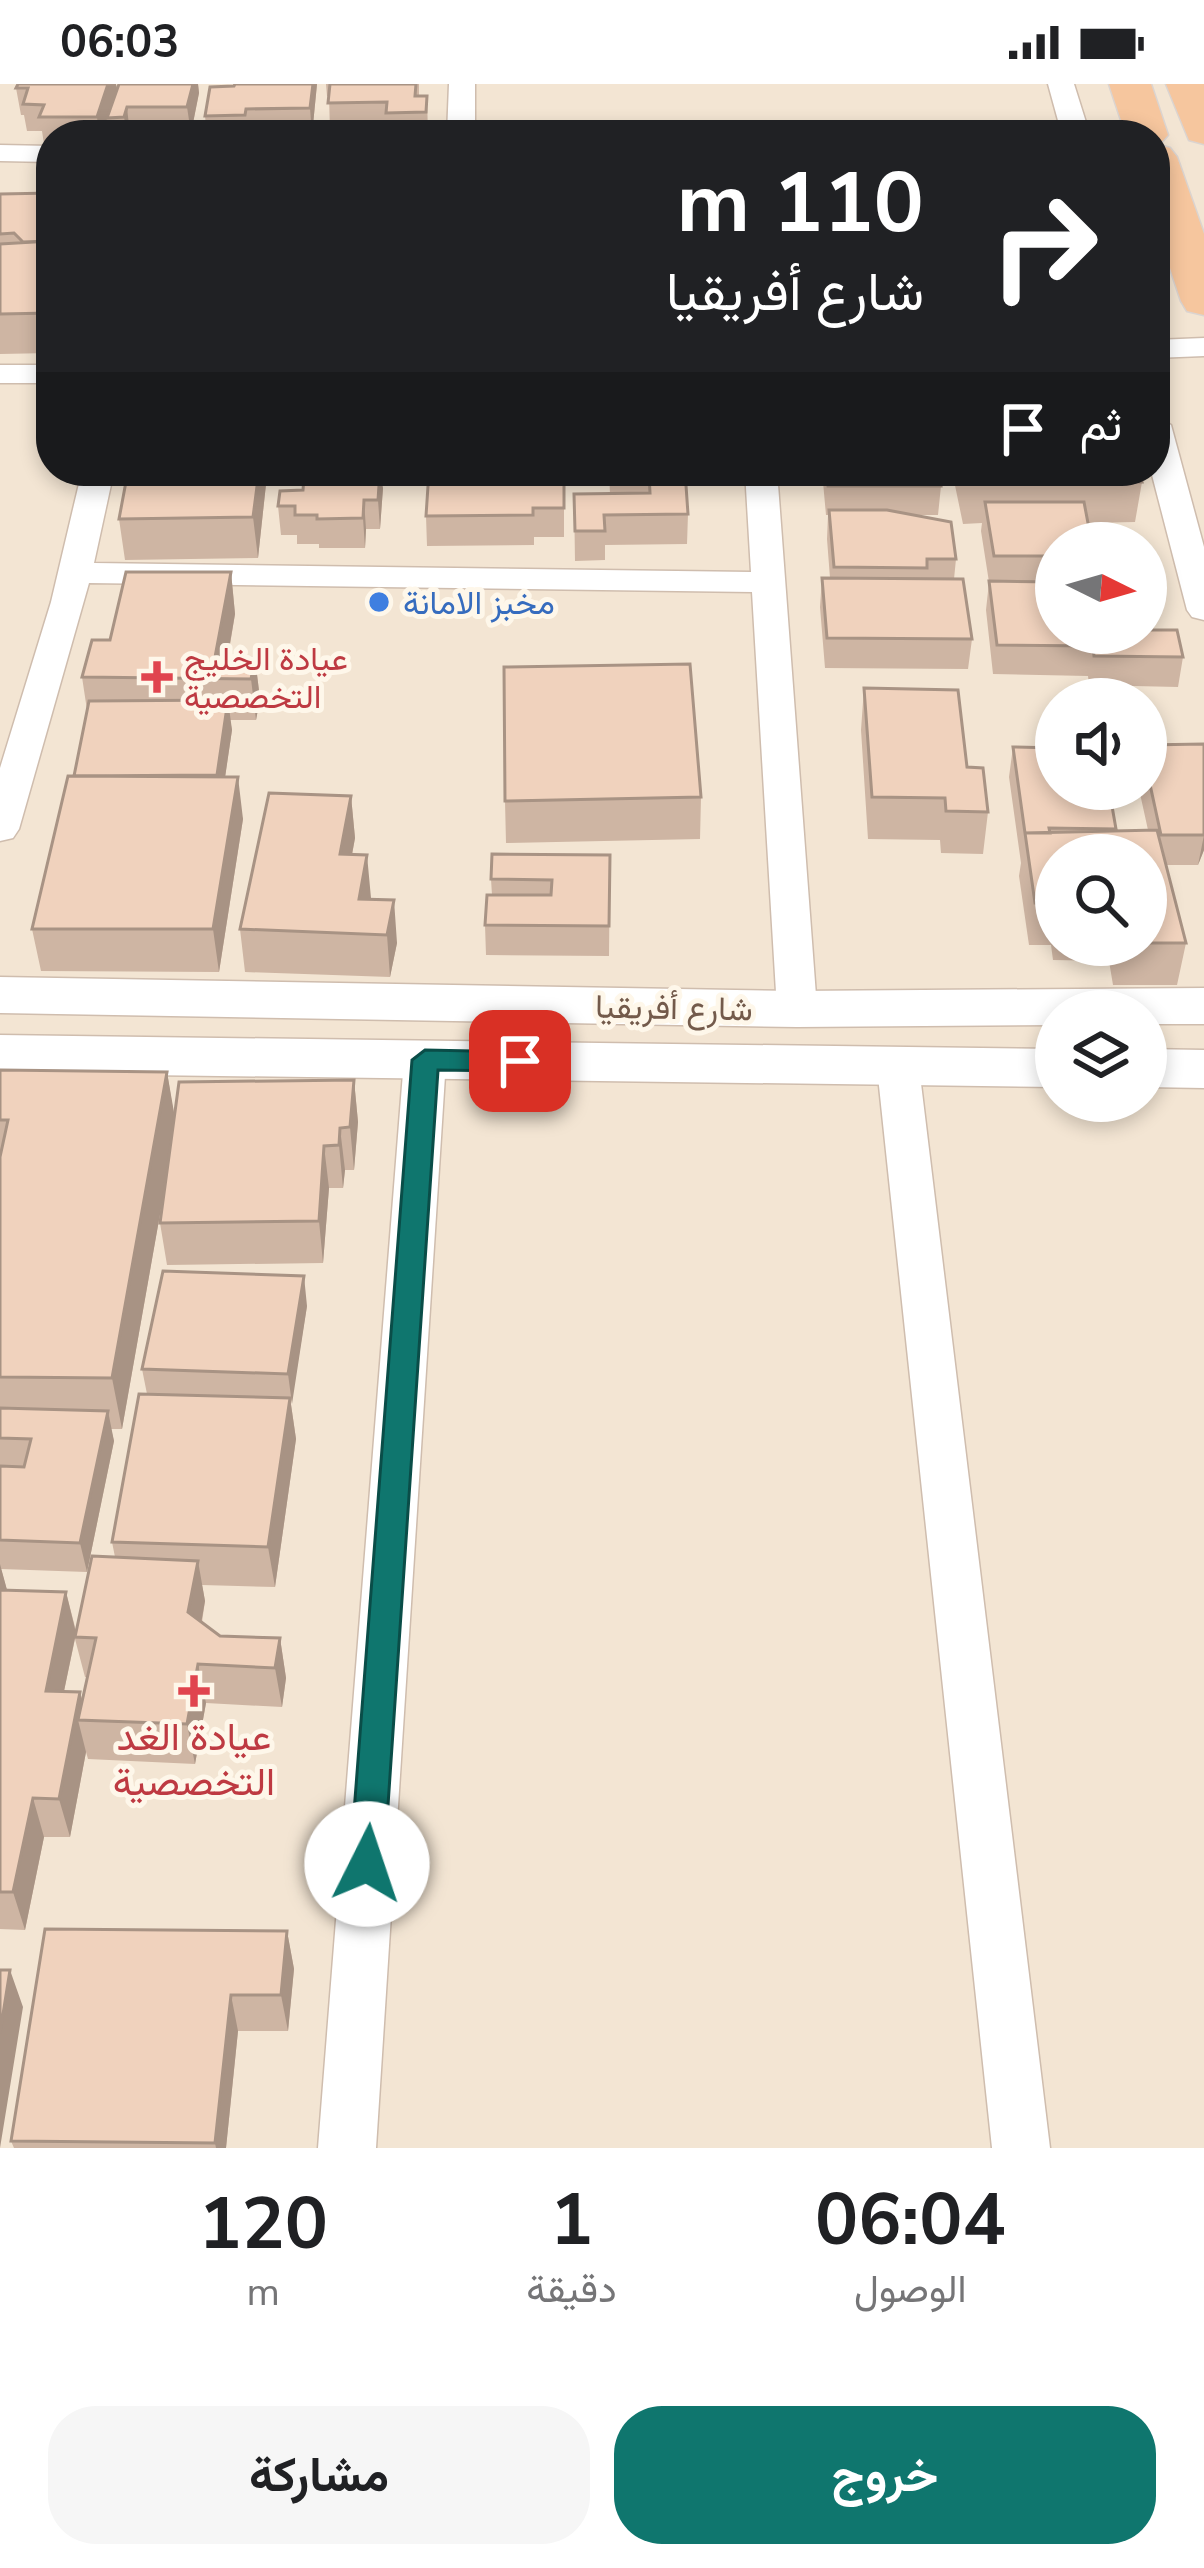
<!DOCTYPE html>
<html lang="ar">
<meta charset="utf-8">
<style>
:root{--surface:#fff;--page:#f6f6f6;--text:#202124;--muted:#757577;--accent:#0f766e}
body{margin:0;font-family:"Nunito Sans",Vazirmatn,sans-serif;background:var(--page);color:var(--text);direction:rtl;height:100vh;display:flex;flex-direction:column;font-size:45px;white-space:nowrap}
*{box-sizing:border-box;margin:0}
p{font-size:39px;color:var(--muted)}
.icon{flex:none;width:66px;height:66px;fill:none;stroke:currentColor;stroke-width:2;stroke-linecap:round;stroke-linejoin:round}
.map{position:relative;height:2064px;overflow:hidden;direction:ltr}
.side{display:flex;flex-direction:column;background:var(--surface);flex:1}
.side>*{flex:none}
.top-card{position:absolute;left:36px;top:36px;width:1134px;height:366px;border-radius:48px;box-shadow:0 6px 18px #0003;direction:rtl;background:#202124;color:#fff;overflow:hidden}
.needle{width:78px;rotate:95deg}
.controls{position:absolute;left:1035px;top:438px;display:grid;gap:24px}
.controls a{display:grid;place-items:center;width:132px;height:132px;border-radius:50%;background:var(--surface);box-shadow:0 6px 18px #0003;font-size:60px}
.pin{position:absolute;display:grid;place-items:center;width:102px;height:102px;color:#fff;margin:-51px;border-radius:24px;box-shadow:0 6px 18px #0006}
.me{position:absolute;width:132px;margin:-66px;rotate:4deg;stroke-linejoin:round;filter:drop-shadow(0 0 9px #0008)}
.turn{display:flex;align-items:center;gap:42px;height:252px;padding:0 48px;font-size:54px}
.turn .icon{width:156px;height:156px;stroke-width:2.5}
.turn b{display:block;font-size:84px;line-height:102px}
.then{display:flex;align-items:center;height:114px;padding:0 48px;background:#0003;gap:24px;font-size:45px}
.eta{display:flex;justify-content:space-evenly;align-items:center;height:204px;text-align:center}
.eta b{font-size:72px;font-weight:700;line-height:84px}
.action{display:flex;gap:24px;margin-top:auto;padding:24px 48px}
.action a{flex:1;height:138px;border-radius:48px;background:var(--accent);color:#fff;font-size:48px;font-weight:700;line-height:138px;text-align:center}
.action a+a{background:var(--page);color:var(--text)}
.status{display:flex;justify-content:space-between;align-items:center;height:84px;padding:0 60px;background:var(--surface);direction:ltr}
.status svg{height:33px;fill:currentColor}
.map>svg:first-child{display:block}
.residential{fill:#f3e5d3;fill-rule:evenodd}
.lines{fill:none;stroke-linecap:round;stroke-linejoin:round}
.minor-casing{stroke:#cfbdae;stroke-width:3}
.tertiary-casing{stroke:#cfbdae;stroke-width:3}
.trunk-casing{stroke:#dbd4d0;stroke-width:3}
.minor{fill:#fff;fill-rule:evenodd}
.tertiary{fill:#fff;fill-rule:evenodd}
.trunk{fill:#f6c69e;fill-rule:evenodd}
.wall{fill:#ceb5a3;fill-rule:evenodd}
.shaded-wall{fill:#a89384}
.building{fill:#f0d2bd;stroke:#a89384;stroke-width:3}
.route{fill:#0f766e;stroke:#0a4d48;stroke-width:3}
.shop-dot{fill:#3f7fe0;stroke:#fef7ea;stroke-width:4.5}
.health-dot{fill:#e0444e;stroke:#fef7ea;stroke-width:4.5}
.labels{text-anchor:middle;stroke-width:10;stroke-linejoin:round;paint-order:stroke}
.shop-label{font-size:33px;fill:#366cbe;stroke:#fef7ea;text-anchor:start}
.health-label{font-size:33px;fill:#be3a42;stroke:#fef7ea;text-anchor:start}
.street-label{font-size:33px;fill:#735a4b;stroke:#fef7ea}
.near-health-label{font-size:39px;fill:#be3a42;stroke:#fef7ea}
</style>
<div class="status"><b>06:03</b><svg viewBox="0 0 49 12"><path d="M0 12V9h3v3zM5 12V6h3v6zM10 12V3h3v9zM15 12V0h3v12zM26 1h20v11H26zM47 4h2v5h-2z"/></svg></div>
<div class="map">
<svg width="1204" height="2064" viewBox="0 0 1204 2064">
<rect width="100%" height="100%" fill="#fbf3e4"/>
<path class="residential" d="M 0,0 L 1204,0 L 1204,2064 L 0,2064 ZM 51,51 L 1155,51 L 1155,387 L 51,387 ZM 1056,459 L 1146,459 L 1146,549 L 1056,549 ZM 1056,615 L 1146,615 L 1146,705 L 1056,705 ZM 1056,771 L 1146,771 L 1146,861 L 1056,861 ZM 1056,927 L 1146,927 L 1146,1017 L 1056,1017 Z"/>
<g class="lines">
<defs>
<path id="minor" d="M 449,0 L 475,0 L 475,51 L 447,51 Z
M 1048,0 L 1074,0 L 1090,51 L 1062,51 Z
M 0,61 L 51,62 L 51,78 L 0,77 Z
M 1204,254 L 1204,272 L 1155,274 L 1155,256 Z
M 0,281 L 51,281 L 51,299 L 0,299 Z
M 1155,332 L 1171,341 L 1204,463 L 1204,536 L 1192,533 L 1187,526 L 1151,387 L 1155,387 Z
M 82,387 L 114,387 L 94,479 L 751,488 L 745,387 L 777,387 L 817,925 L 811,935 L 797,939 L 783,935 L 777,925 L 752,508 L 89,499 L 19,745 L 13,754 L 0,757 L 0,684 L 51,518 Z
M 425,961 L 440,966 L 446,976 L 376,2064 L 318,2064 L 404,976 L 410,966 Z
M 898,968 L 913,973 L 919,983 L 1050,2064 L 992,2064 L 877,983 L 883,973 Z"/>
<path id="tertiary" d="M 0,893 L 797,907 L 1204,904 L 1204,940 L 1146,940 L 1146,927 L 1056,927 L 1056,941 L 797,943 L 0,929 Z
M 0,951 L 1056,965 L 1056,1003 L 0,989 Z
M 1146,965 L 1204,966 L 1204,1004 L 1146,1003 Z"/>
<path id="trunk" d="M 1109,0 L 1151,0 L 1168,51 L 1159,61 L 1170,64 L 1177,73 L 1204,150 L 1204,231 L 1187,227 L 1181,217 L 1155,139 L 1155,51 L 1126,51 Z
M 1166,0 L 1204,0 L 1204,60 L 1189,56 Z"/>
</defs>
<use href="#minor" class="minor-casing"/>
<use href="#tertiary" class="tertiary-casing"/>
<use href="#trunk" class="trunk-casing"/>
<use href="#minor" class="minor"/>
<use href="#tertiary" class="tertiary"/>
<use href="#trunk" class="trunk"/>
</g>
<path class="wall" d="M 119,0 L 198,0 L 199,9 L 191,49 L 110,51 L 108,37 L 103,51 L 51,51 L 51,60 L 44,60 L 42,47 L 27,47 L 24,31 L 21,31 L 16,4 L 117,6 Z
M 317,0 L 312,51 L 207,51 L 205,32 L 234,2 Z
M 326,0 L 419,0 L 419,12 L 427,12 L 428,51 L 388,51 L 387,45 L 330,46 L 329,12 L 327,12 Z
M 51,109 L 51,269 L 0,270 L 0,110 Z
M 429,387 L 564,389 L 564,453 L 534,453 L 534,461 L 427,462 L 426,432 Z
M 685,387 L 688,430 L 687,460 L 605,461 L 605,476 L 575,477 L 574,410 L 610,410 L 609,388 Z
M 822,387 L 939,387 L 941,402 L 938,431 L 913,431 L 956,475 L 954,495 L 972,555 L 968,585 L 825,584 L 820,523 L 822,494 L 830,494 L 827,455 L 828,431 L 826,431 Z
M 952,387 L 1139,387 L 1142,398 L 1135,438 L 1088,439 L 1091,459 L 1056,459 L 1056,549 L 1183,573 L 1178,603 L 1089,601 L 1088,592 L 993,590 L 986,526 L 989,498 L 981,447 L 982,439 L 963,440 Z
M 267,391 L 258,474 L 125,476 L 119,435 Z
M 315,393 L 383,404 L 380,445 L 366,445 L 365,464 L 319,464 L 319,460 L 297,460 L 297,451 L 281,451 L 278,422 L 303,406 Z
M 231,488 L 235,530 L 228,573 L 255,574 L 260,615 L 256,636 L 230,636 L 232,646 L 225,693 L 243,735 L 219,888 L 41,887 L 32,845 L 74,692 L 87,626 L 82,593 L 110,556 Z
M 864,604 L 967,683 L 988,728 L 983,770 L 941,769 L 940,756 L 868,755 L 861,646 Z
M 1204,660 L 1204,766 L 1198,781 L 1166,781 L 1186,859 L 1177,901 L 1113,901 L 1109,877 L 1053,876 L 1051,861 L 1029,861 L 1019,792 L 1021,779 L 1009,693 L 1013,663 L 1116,745 L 1115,747 L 1148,746 L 1139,705 L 1146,705 L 1146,661 ZM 1056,771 L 1146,771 L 1146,861 L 1056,861 Z
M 351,712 L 355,754 L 352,771 L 371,816 L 397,859 L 390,893 L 245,888 L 240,845 Z
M 701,713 L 700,755 L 506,759 L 505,717 Z
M 610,771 L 609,872 L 486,871 L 485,841 L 492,811 L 491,795 Z
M 0,986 L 167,988 L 174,1032 L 354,996 L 358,1038 L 354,1086 L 345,1086 L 343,1104 L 329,1104 L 323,1179 L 167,1181 L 160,1139 L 166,1096 L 122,1345 L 111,1345 L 114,1357 L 87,1488 L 1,1485 L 7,1506 L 66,1508 L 76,1547 L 115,1473 L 112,1458 L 147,1310 L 142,1285 L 307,1222 L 291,1320 L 296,1355 L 275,1503 L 202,1501 L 205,1517 L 202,1538 L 220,1552 L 280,1554 L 286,1594 L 282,1623 L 206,1619 L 195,1680 L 88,1675 L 86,1668 L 70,1753 L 44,1753 L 25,1846 L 0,1845 ZM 75,1555 L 85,1593 L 87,1593 L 82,1616 L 80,1608 L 64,1607 Z
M 287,1847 L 294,1885 L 288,1947 L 238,1947 L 226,2064 L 14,2064 L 11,2057 Z"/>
<path class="shaded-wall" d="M 108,0 L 116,0 L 118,8 L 107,34 L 103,51 L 99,51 L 97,33 Z
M 193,0 L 198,0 L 199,9 L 191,49 L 187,23 Z
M 313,0 L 317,0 L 312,51 L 310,24 Z
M 127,23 L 130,51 L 127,51 L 124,33 Z
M 259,387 L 267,387 L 267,391 L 258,474 L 253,433 Z
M 380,387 L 383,404 L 380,445 L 378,416 Z
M 364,416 L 366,445 L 365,464 L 363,434 Z
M 231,488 L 235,530 L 224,594 L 215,573 Z
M 255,574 L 260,615 L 256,636 L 251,595 Z
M 228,616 L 232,646 L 221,721 L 217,691 Z
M 238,693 L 243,735 L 219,888 L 213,845 Z
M 351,712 L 355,754 L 344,813 L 340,770 Z
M 1204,751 L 1204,766 L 1198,781 Z
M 367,771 L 371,814 L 364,850 L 359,815 Z
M 394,816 L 397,859 L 390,893 L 387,851 Z
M 167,988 L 176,1040 L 122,1345 L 112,1294 Z
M 354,996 L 358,1038 L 354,1086 L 350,1043 Z
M 340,1044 L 345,1086 L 343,1104 L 339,1061 Z
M 324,1062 L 329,1104 L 323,1179 L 319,1137 Z
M 304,1192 L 307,1222 L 292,1320 L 288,1290 Z
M 290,1314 L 296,1355 L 275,1503 L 268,1463 Z
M 108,1327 L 114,1357 L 87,1488 L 80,1459 Z
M 198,1477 L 205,1517 L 196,1568 L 188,1528 Z
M 0,1480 L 7,1506 L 0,1537 Z
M 66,1508 L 76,1549 L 56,1646 L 46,1607 Z
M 280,1554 L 286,1594 L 282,1623 L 275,1584 Z
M 198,1580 L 206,1619 L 195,1680 L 187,1640 Z
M 80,1608 L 87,1636 L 78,1636 L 86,1668 L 70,1753 L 59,1715 Z
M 33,1714 L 44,1753 L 25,1846 L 13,1808 Z
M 287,1847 L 294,1885 L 288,1947 L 281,1911 Z
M 10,1886 L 23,1923 L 0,2064 L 0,1949 Z
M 231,1911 L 238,1947 L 226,2064 L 216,2064 L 215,2059 Z"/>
<path class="building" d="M 18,0 L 108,0 L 97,33 L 39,33 L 44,21 L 23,20 L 28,4 L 16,4 Z
M 119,0 L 193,0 L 187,23 L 127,23 L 124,33 L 107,34 Z
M 235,0 L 313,0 L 310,24 L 246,25 L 245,31 L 205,32 L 210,3 L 234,2 Z
M 330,0 L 416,0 L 415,12 L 427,12 L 426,28 L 386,29 L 387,18 L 328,19 Z
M 51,109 L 50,157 L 23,158 L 14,149 L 0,150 L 0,110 Z
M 51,157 L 51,229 L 0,230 L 0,160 Z
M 128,387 L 259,387 L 253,433 L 119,435 Z
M 316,387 L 380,387 L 378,416 L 364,416 L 363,434 L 317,435 L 317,431 L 295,431 L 295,422 L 278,422 L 280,407 L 303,406 L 304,393 L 315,393 Z
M 429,387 L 564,389 L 564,424 L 533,424 L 533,431 L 426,432 Z
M 610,387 L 685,387 L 688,430 L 604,431 L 605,447 L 575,447 L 574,410 L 650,409 L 649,390 L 610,390 Z
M 826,387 L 939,387 L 941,402 L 828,402 Z
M 965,387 L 1139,387 L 1142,398 L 968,399 Z
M 985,418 L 1084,418 L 1091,455 L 1066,455 L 1067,459 L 1056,459 L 1056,472 L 994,472 Z
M 829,426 L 887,426 L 951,438 L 956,475 L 927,475 L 927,484 L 834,483 Z
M 126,488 L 231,488 L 215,573 L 255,574 L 251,595 L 82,593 L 92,556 L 110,556 Z
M 822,494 L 963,495 L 972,555 L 827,554 Z
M 989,497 L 1056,498 L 1056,549 L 1146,549 L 1146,546 L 1177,546 L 1183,573 L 1094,572 L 1093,562 L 997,561 Z
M 690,580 L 701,713 L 505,717 L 504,583 Z
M 864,604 L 958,606 L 967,683 L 983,684 L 988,728 L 946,727 L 945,714 L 872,713 Z
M 228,616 L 217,691 L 74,692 L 89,617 Z
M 1204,660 L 1204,751 L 1161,751 L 1146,682 L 1146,661 Z
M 1013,663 L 1056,664 L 1056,705 L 1109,705 L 1116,745 L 1049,744 L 1050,749 L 1025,749 Z
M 68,692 L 238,693 L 213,845 L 32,845 Z
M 269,709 L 351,712 L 340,770 L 367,771 L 359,815 L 394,816 L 387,851 L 240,845 Z
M 1157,746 L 1186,859 L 1146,859 L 1146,771 L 1056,771 L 1056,819 L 1035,819 L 1025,749 Z
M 492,770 L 610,771 L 609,842 L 485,841 L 487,811 L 551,811 L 552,796 L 491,795 Z
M 0,986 L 167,988 L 112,1294 L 0,1293 L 0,1073 L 8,1036 L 0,1036 Z
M 354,996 L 350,1043 L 340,1044 L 339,1061 L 324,1062 L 319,1137 L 160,1139 L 179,998 Z
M 163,1187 L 304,1192 L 288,1290 L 142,1285 Z
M 139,1310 L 290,1314 L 268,1463 L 112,1458 Z
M 0,1324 L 108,1327 L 80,1459 L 0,1456 L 0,1382 L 24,1383 L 31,1355 L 0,1354 Z
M 92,1472 L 198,1477 L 188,1528 L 220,1552 L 280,1554 L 275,1584 L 198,1580 L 187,1640 L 78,1636 L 96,1554 L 75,1553 Z
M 0,1506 L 66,1508 L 46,1607 L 80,1608 L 59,1715 L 33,1714 L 13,1808 L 0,1808 Z
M 45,1845 L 287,1847 L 281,1911 L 231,1911 L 215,2059 L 11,2057 Z
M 0,1886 L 10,1886 L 0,1949 Z"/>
<path class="route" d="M 425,966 L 520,968 L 533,977 L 520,987 L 438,986 L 384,1780 L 379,1791 L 367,1796 L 355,1791 L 350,1780 L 412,976 Z"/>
<circle class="shop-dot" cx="379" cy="518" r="12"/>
<g class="health-dot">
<path d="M151 575h12v12h12v12h-12v12h-12v-12h-12v-12h12z"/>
<path d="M188 1589h12v12h12v12h-12v12h-12v-12h-12v-12h12z"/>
</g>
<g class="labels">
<g class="shop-label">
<text x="403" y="530">مخبز الامانة</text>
</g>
<g class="health-label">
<text x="184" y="586">عيادة الخليج<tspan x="184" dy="38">التخصصية</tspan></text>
</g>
<g class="street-label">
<text transform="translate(674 923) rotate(1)" y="12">شارع أفريقيا</text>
</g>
<g class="near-health-label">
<text x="194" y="1666">عيادة الغد<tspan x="194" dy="45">التخصصية</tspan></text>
</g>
</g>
</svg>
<div class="controls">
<a><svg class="needle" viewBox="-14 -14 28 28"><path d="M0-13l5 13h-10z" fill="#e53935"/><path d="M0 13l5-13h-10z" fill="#757577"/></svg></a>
<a><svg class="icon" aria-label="sound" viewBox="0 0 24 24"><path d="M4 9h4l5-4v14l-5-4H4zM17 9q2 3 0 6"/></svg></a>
<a><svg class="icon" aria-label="search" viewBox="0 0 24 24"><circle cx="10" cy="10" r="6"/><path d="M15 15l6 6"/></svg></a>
<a><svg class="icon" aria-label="layers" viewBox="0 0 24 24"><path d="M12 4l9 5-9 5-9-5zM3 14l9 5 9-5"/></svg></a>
</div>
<div class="pin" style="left:520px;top:977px;background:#d93025"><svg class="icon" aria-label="arrive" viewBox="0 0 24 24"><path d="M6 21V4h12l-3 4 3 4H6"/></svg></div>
<svg class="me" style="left:367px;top:1780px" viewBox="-20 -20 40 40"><circle r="19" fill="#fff"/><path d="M0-13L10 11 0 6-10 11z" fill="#0f766e"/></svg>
<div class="top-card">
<div class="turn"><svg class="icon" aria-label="right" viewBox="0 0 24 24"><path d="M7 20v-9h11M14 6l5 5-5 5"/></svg><div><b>110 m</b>شارع أفريقيا</div></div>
<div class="then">ثم<svg class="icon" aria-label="arrive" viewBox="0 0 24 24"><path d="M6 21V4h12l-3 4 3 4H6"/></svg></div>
</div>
</div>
<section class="side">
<div class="eta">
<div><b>06:04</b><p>الوصول</p></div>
<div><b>1</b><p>دقيقة</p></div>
<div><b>120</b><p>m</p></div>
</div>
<div class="action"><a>خروج</a><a>مشاركة</a></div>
</section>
